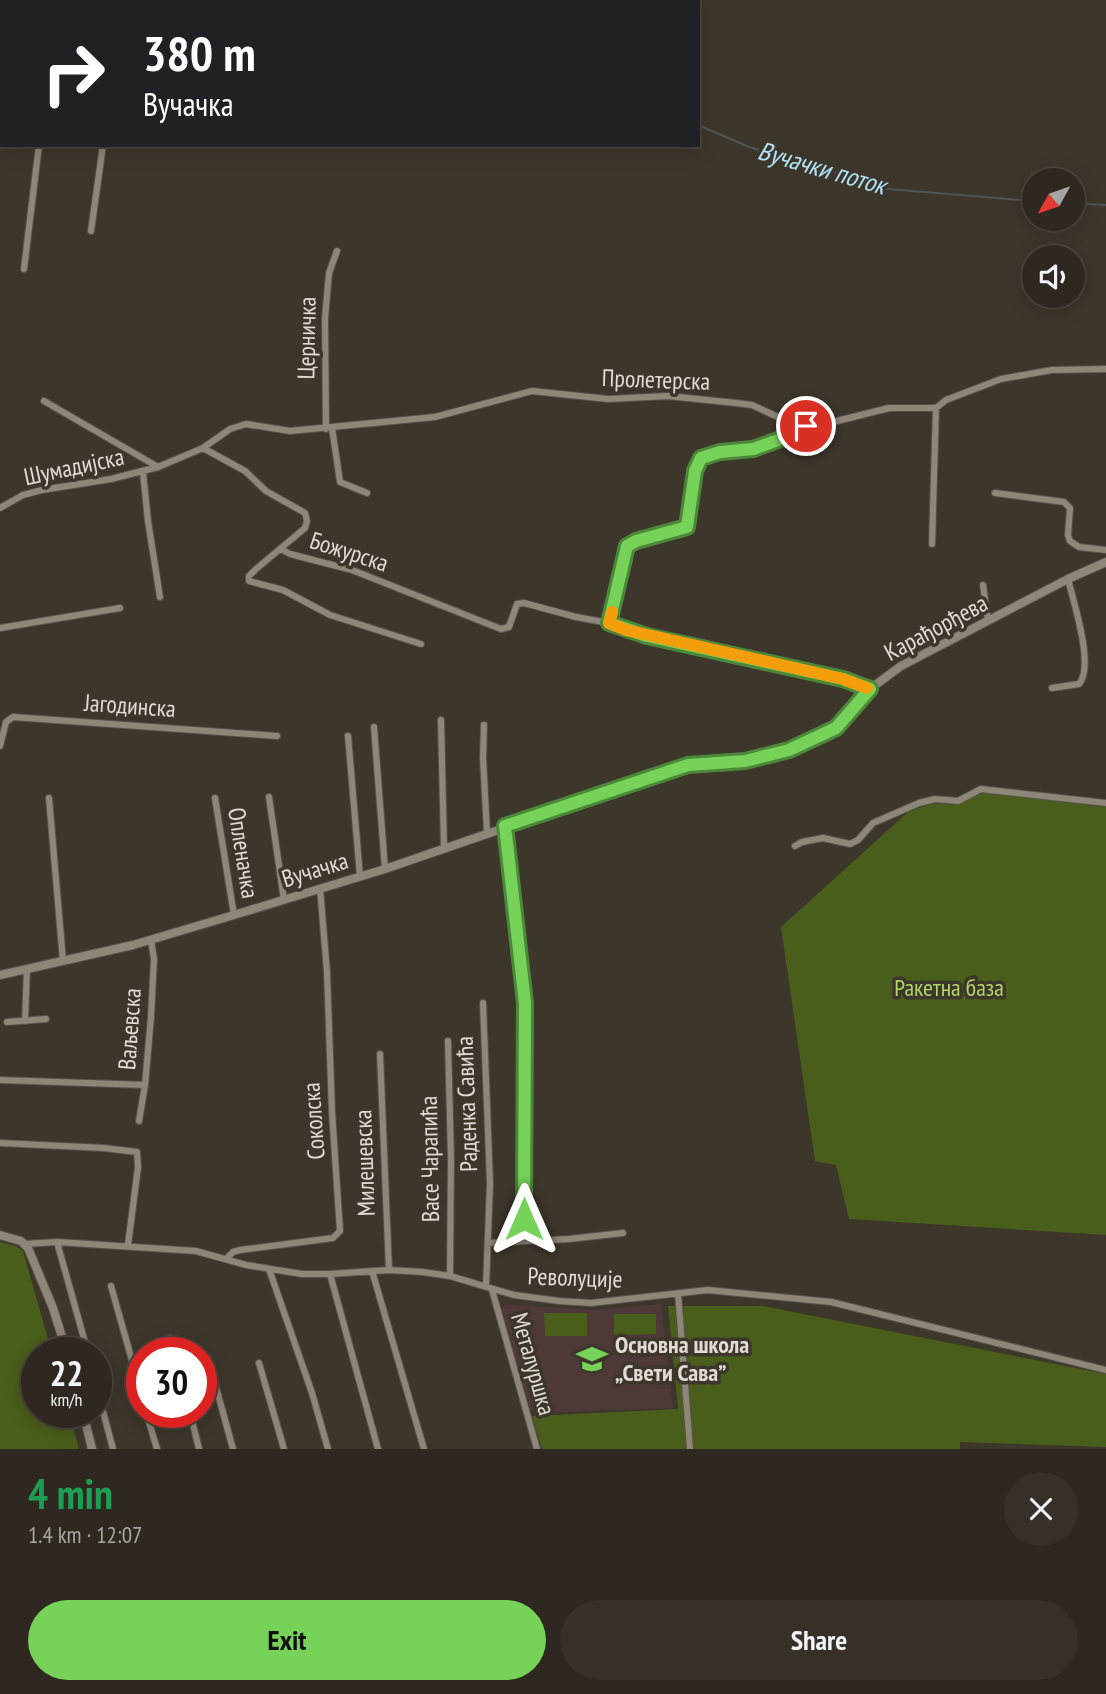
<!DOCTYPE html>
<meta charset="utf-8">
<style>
:root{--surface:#2e2820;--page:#363029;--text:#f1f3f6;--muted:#a7a6a5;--line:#49443e;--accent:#77d25a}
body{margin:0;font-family:"PT Sans Narrow",sans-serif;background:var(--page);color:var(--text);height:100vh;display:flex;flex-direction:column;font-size:26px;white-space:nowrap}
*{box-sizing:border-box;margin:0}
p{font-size:23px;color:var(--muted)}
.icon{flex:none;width:38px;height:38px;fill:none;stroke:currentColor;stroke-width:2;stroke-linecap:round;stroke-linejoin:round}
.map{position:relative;height:1449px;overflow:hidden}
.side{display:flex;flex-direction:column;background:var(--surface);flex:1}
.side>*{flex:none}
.hud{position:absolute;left:0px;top:0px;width:700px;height:147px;box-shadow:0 4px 18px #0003,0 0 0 2px var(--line);background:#202124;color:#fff;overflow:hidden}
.needle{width:46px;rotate:230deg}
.buttons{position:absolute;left:1022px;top:168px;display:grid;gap:14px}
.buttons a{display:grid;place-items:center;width:63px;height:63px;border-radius:50%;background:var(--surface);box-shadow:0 4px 18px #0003,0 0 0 2px var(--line);font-size:35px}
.speed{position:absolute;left:21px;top:1337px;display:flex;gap:14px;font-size:35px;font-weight:700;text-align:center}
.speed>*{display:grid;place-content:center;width:91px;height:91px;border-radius:50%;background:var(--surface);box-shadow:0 4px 18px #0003,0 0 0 2px var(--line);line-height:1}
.speed small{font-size:18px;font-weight:400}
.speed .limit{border:10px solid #d22;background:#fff;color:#111}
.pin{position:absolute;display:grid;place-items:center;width:60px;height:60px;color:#fff;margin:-30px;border:4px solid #fff;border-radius:50%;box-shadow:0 2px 7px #0007}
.me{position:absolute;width:77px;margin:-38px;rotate:0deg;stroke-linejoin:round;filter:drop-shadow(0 0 5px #0008)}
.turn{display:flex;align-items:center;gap:24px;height:147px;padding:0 28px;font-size:32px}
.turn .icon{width:91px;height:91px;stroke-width:2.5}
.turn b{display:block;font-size:49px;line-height:60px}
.round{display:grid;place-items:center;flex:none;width:74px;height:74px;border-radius:37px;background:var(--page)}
.overview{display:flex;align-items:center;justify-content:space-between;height:119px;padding:0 28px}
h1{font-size:42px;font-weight:700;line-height:52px;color:#1e9e55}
.button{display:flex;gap:14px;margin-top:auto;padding:14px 28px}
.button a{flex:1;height:80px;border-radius:42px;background:var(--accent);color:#111;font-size:28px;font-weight:700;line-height:80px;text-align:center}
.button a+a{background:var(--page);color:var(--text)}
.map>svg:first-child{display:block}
.education{fill:#4e3938}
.green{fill:#4a5e1b}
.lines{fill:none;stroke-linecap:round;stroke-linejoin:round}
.stream{stroke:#4d5557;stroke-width:2}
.minor-casing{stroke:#595249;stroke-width:8}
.tertiary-casing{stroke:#595249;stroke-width:10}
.minor{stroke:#8f867a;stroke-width:6}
.tertiary{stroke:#8f867a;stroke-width:8}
.route-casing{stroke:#4d883a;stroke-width:18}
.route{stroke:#77d25a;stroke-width:12}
.slow{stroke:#f59e0b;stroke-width:12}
.labels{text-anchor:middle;stroke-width:7;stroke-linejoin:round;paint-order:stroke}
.street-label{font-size:24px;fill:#e0dbd4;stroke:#3d362b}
.park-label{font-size:24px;fill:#b0d565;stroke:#3d362b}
.poi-label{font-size:24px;font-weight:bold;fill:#e0dbd4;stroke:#3d362b;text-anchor:start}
.water-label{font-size:26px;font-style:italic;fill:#b0e2f6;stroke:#3d362b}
</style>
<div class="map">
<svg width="1106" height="1449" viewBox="0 0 1106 1449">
<rect width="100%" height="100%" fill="#3d362b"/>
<path class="education" d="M 506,1304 L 592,1310 L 661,1304 L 673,1408 L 537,1413 L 530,1409 L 501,1309 Z"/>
<path class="green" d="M 981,792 L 1106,807 L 1106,1235 L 849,1219 L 836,1165 L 815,1161 L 781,927 L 908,812 L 933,803 L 958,805 Z
M 0,1242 L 16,1246 L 23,1251 L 52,1353 L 37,1353 L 37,1412 L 69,1412 L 79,1449 L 0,1449 Z
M 668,1306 L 763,1306 L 1106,1374 L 1106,1447 L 960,1442 L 960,1449 L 542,1449 L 532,1416 L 678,1409 Z
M 544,1313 L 587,1313 L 587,1336 L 545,1336 Z
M 614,1314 L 656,1314 L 656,1334 L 614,1335 Z"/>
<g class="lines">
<path class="stream" d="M 698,125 L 749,147 L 831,171 L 876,188 L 1034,201
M 1073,203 L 1106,205"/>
<defs>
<path id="minor" d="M 0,24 L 2,19
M 0,68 L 2,68
M 91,231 L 103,145
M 24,269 L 39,145
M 44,401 L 158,467
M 332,428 L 340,482 L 367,493
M 326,429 L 325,318 L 329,273 L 337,251
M 203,448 L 245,471 L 266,491 L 305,513 L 307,521 L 305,528 L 256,569 L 249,576 L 249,581 L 283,590 L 330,615 L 421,644
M 143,472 L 148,521 L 160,597
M 995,493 L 1064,502 L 1070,508 L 1068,535 L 1070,541 L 1079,547 L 1106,550
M 0,508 L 23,495 L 42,490 L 111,479 L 158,467 L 203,448 L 230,429 L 246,424 L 290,431 L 435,417 L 532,391 L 608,399 L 668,396 L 736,403 L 752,405 L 780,418 L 813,427 L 889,408 L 936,408 L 946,400 L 1001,379 L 1052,370 L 1106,369
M 932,544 L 936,408
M 281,549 L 290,554 L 352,570 L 501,629 L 509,627 L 517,604 L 524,603 L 576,617 L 609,623 L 647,636 L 852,681 L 870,689
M 983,585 L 988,621
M 609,623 L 627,546 L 636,541 L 687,527 L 695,471 L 701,458 L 720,452 L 753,449 L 803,431 L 806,426
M 0,628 L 120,608
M 1052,688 L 1079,684 C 1095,666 1073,601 1068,579
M 441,720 L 444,848
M 484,725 L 483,758 L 487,832
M 374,727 L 385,869
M 348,736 L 360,876
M 0,746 L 6,722 L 13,717 L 277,736
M 269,797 L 284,900
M 49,798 L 63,961
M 215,798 L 234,915
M 505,826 L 525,1003 L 523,1241
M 795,846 L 802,842 L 823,838 L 850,844 L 858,840 L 873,823 L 919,803 L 935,799 L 958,801 L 981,789 L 1106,803
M 483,1003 L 490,1183 L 486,1287
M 25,1021 L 27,969
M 7,1022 L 46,1019
M 448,1041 L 451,1159 L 450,1276
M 380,1054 L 389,1270
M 0,1080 L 145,1085
M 139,1121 L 145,1085 L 151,1017 L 154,959 L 151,940
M 0,1143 L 104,1148 L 137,1152 L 138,1167 L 128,1245
M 57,1242 L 88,1353
M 488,1243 L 569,1239 L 623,1233
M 25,1244 L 57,1242 L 196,1251 L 246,1265 L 302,1274 L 330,1274 L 389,1270 L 423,1272 L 450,1276 L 514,1295 L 559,1301 L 591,1303 L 708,1290 L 831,1302 L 1106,1370
M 226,1259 L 233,1252 L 240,1250 L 333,1238 L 340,1231 L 332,1112 L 327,972 L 320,888
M 269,1269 L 312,1393 L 328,1449
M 372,1271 L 424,1449
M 330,1274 L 378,1449
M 111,1286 L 142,1396
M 492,1290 L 537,1449
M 678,1293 L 690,1449
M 170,1338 L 174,1353
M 208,1358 L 233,1449
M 259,1363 L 284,1449
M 96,1385 L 113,1449
M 146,1412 L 157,1449
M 190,1412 L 199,1449"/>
<path id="tertiary" d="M 0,975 L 133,945 L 234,915 L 385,869 L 675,769 L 703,762 L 757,759 L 778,754 L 811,741 L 836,728 L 870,689 L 901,666 L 1068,579 L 1106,562
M 0,1235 L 21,1241 L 28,1248 L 53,1308 L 67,1353
M 83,1412 L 92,1449"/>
</defs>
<use href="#minor" class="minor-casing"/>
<use href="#tertiary" class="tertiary-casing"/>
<use href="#minor" class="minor"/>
<use href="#tertiary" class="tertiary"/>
</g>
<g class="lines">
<defs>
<path id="route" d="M 524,1219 L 525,1003 L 505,826 L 688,765 L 745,761 L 789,750 L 836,728 L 870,689 L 843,679 L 647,636 L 609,623 L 627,546 L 636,541 L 687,527 L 695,471 L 701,458 L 720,452 L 753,449 L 803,431 L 806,426"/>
</defs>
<use href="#route" class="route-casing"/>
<use href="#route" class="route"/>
<path class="slow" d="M 612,612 L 609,623 L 626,630 L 843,679 L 867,688"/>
</g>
<defs>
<symbol id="school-bare" viewBox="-9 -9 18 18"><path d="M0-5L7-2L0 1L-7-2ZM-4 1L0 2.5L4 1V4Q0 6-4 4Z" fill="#77d25a" stroke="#3d362b" stroke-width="2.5" paint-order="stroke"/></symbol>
</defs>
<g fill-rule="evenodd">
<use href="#school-bare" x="570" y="1337" width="44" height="44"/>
</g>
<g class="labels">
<g class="street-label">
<text transform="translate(307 338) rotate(-89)" y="8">Церничка</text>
<text transform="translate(656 380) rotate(2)" y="8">Пролетерска</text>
<text transform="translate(74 467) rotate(-12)" y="8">Шумадијска</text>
<text transform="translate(349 552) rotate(18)" y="8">Божурска</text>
<text transform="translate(936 628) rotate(-28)" y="8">Карађорђева</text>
<text transform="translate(130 706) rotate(4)" y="8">Јагодинска</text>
<text transform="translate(243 853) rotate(81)" y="8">Опленачка</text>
<text transform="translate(315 870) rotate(-17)" y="8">Вучачка</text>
<text transform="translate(130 1029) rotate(-86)" y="8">Ваљевска</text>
<text transform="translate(467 1104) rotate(-92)" y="8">Раденка Савића</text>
<text transform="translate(314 1121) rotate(-94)" y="8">Соколска</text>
<text transform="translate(430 1159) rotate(-91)" y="8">Васе Чарапића</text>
<text transform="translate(365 1163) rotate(-92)" y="8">Милешевска</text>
<text transform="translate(575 1278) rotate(2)" y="8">Револуције</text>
<text transform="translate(533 1364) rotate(74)" y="8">Металуршка</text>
</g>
<g class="park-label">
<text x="949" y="996">Ракетна база</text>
</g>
<g class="poi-label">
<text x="615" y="1353">Основна школа<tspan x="615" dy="28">„Свети Сава”</tspan></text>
</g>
<g class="water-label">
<text transform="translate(822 168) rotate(16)" y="9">Вучачки поток</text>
</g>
</g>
</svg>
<div class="buttons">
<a><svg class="needle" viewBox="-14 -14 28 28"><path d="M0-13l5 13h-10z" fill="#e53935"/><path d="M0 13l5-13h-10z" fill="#a7a6a5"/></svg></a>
<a><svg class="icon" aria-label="sound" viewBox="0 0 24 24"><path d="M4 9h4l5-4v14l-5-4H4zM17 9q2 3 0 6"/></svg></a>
</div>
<div class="speed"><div>22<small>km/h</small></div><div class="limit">30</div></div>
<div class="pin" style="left:806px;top:426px;background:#d93025"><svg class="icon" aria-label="arrive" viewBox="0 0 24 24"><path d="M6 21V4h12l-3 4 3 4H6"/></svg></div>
<svg class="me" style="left:524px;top:1219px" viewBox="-20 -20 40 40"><path d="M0-17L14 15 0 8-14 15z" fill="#77d25a" stroke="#fff" stroke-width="4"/></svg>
<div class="hud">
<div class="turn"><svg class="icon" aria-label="right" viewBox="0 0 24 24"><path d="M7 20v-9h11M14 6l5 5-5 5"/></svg><div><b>380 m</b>Вучачка</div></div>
</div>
</div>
<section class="side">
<div class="overview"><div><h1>4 min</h1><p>1.4 km · 12:07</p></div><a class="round"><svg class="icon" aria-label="close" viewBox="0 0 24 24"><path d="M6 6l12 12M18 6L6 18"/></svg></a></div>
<div class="button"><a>Exit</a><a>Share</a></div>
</section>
